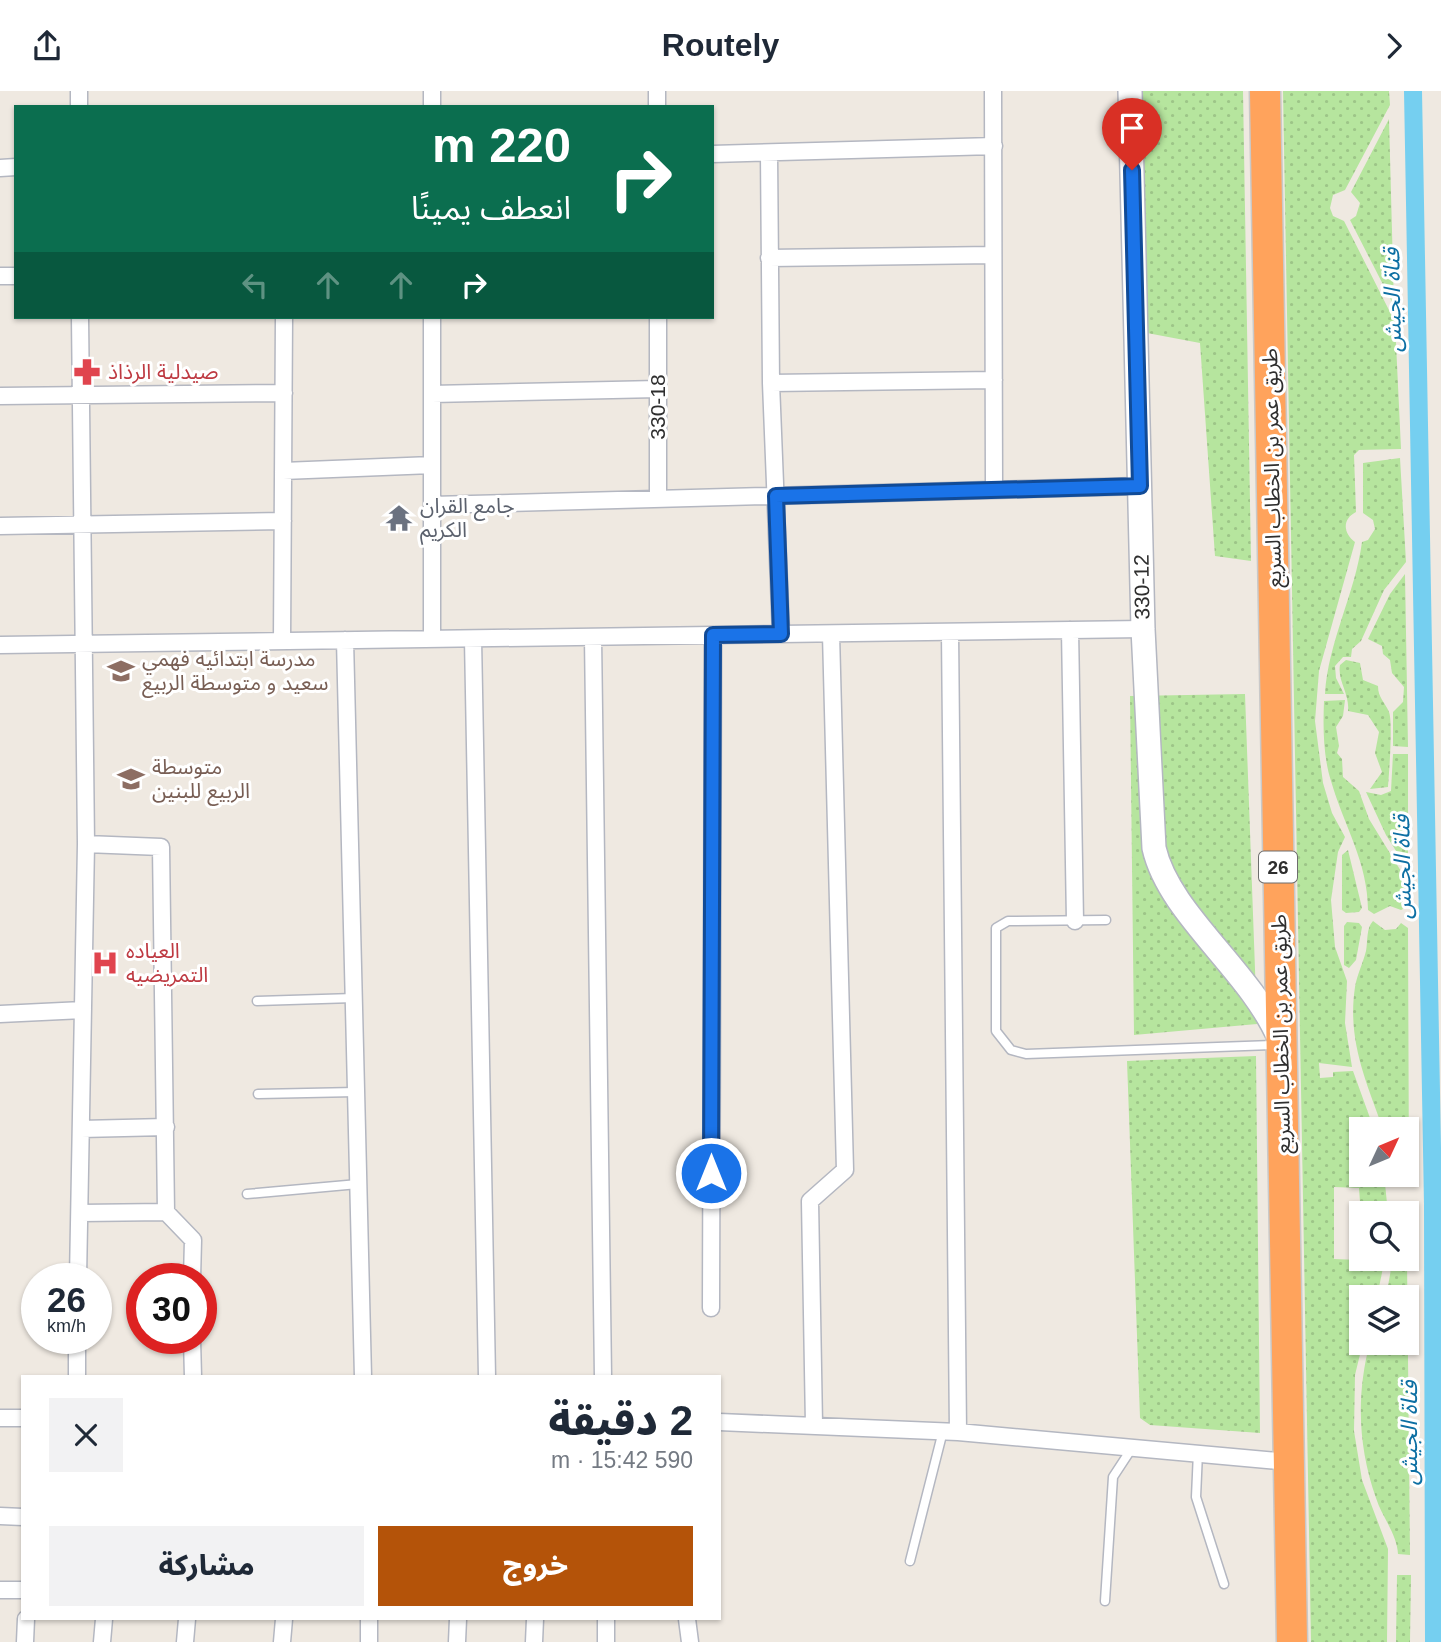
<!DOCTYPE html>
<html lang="ar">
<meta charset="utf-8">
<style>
:root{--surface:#fff;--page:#f2f2f3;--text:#1f2937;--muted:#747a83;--accent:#b45309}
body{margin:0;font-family:Helvetica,"Noto Sans Arabic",sans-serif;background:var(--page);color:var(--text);direction:rtl;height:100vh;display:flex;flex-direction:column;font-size:26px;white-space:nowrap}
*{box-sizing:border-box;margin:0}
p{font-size:23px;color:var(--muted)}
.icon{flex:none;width:38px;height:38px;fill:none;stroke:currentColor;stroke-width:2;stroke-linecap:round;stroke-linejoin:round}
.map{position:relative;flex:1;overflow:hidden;direction:ltr}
.side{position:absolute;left:21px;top:1284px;width:700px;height:245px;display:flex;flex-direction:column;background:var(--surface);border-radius:0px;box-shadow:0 2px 5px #0004;direction:rtl}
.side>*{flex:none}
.hud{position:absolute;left:14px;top:14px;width:700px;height:214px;border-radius:0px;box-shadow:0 2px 5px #0004;direction:rtl;background:#0b6e4f;color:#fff;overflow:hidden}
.needle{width:46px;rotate:46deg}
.controls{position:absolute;left:1349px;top:1026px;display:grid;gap:14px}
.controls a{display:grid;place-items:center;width:70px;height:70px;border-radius:0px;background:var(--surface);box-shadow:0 2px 5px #0004;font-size:35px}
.speed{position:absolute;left:21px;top:1172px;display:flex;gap:14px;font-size:35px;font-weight:700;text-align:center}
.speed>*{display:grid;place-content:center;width:91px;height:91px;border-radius:50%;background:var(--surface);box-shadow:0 2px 5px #0004;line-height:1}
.speed small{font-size:18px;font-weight:400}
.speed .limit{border:10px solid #d22;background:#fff;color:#111}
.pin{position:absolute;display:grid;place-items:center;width:60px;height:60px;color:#fff;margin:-72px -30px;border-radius:50% 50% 50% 0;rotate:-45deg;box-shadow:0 0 7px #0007}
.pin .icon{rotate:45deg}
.me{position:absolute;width:77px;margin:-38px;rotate:0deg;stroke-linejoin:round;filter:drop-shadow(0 0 5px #0008)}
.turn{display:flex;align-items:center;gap:24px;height:147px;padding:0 28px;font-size:32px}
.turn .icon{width:91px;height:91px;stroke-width:2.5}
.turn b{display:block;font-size:49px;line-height:60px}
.lanes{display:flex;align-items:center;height:66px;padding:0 28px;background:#0003;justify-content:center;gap:35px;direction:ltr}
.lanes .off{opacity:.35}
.round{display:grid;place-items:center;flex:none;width:74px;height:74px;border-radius:0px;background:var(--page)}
.summary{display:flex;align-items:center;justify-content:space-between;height:119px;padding:0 28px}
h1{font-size:42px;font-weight:800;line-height:52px}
.button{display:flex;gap:14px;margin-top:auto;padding:14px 28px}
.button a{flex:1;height:80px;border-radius:0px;background:var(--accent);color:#fff;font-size:28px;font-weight:800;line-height:80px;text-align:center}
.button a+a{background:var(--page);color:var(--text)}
header{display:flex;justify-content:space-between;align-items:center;height:91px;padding:0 28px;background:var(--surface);font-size:32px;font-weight:800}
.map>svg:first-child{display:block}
.grass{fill:url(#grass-dots)}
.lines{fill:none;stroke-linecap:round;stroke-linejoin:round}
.canal{stroke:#75cff0;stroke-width:18}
.lane-casing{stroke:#b4b7c1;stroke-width:11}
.street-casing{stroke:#b4b7c1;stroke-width:19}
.secondary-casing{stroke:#b4b7c1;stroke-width:26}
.highway-casing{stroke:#c9c9c9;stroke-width:33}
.lane{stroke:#fff;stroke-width:8}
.street{stroke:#fff;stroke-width:16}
.secondary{stroke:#fff;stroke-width:23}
.highway{stroke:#ffa35c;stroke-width:30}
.route-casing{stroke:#114b97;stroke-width:18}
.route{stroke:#1a73e8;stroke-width:12}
.labels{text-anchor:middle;stroke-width:6;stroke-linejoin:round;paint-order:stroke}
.shield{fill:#fff;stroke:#6d6d6d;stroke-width:2}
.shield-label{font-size:19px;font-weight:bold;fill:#2e2e2e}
.health-label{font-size:21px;fill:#be3a42;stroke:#fff;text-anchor:start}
.street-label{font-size:21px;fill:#2e2e2e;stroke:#fff}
.worship-label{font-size:21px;fill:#5b616d;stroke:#fff;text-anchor:start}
.education-label{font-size:21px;fill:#785e54;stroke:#fff;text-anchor:start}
.water-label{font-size:23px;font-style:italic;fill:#0d6fa3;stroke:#fff}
</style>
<header><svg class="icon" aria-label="forward" viewBox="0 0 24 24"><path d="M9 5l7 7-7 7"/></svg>Routely<svg class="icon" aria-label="share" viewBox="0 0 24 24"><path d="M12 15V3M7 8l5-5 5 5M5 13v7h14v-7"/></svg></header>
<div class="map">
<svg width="1441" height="1551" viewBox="0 0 1441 1551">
<defs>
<pattern id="grass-dots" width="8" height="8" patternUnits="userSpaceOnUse" patternTransform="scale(1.75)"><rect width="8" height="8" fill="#b6e59e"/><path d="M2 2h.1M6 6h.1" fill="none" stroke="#9dc588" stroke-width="1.8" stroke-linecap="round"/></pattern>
</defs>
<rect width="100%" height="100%" fill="#efe9e1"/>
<path class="grass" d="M 1142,0 L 1243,0 L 1251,470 L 1215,465 L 1200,252 L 1147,242 Z
M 1283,0 L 1389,0 L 1390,14 L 1345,99 L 1333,104 L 1330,117 L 1333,125 L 1344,130 L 1395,231 L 1401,358 L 1359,359 L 1354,364 L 1356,421 C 1342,428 1343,442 1355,451 L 1319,580 L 1315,630 L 1323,692 L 1332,722 L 1345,746 L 1338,761 L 1331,809 L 1335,856 L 1347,890 L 1345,932 L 1352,976 L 1319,972 L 1320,987 L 1333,986 L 1333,981 L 1353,980 L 1374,1038 L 1362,1038 L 1362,1083 L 1384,1083 L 1388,1122 L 1362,1122 L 1361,1125 L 1359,1097 L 1334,1096 L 1334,1168 L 1359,1169 L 1361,1138 L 1362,1167 L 1385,1167 L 1377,1206 L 1362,1206 L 1363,1251 L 1355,1284 L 1354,1340 L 1362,1389 L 1388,1458 L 1387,1551 L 1311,1551 Z
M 1389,28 L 1394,215 L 1350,129 L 1356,125 L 1360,112 L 1351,101 Z
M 1400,367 L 1406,471 L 1384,499 L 1361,550 L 1352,558 L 1351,566 L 1343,566 L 1335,575 L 1336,587 L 1344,603 L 1325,603 C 1328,551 1355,503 1362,451 L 1368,449 L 1375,438 L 1373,429 L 1363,422 L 1363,372 Z
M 1405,483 L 1408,656 L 1393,655 L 1393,621 L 1403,611 L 1404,596 L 1392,582 L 1390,569 L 1383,563 L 1382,555 L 1368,548 L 1390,503 Z
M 1346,569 L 1360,572 L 1363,589 L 1378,595 C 1378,607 1385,611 1389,621 C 1393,631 1389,683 1388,696 L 1370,698 L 1382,681 L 1375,662 L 1379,641 L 1368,624 L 1348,620 C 1350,603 1337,589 1340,574 Z
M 1245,603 L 1257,933 L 1134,944 L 1130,605 Z
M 1345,609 L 1343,625 L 1336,636 L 1339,655 L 1337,662 L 1342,668 L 1343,686 L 1359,700 L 1369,728 L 1407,790 L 1407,816 L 1401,819 L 1390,815 L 1374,823 L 1368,819 C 1368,771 1344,735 1331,690 C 1323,665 1323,636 1324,610 Z
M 1393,663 L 1408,663 L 1408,779 L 1386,744 L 1366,701 L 1381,704 L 1391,700 Z
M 1348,759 L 1362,817 L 1359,821 L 1346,822 L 1342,819 L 1342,764 Z
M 1373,830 L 1385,839 L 1396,838 L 1401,832 L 1408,837 L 1409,1093 L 1394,1095 L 1392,1083 L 1407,1083 L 1407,1038 L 1383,1038 C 1366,990 1347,949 1355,896 C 1357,884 1363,872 1366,860 C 1368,850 1366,837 1373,830 Z
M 1347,831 L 1359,832 L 1362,836 L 1356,869 L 1349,877 L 1344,874 L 1344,835 Z
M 1256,965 L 1260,1342 L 1150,1334 L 1140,1327 L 1127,970 Z
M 1393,1167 L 1407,1168 L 1410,1464 L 1398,1463 C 1397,1443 1382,1426 1376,1407 C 1358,1356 1356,1304 1370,1251 L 1407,1251 L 1407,1206 L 1386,1206 Z
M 1397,1484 L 1411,1484 L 1410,1551 L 1396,1551 Z"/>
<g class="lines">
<path class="canal" d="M 1413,0 L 1433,1113 L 1434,1551"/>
<defs>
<path id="lane" d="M 1106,829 L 1008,830 L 996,837 L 996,940 L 1011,959 L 1026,963 L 1275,954
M 257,910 L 354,907
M 258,1003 L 356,1001
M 247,1103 L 358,1093
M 1198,1361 L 1196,1406 L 1224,1493
M 910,1470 L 943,1340
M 1105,1510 L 1113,1386 L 1132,1357"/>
<path id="street" d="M 79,0 L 79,16
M 657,0 L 657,16
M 993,0 L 994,399
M 432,16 L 432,0
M 712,63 L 994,55
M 769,63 L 771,292 L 781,543
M 0,77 L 16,76
M 769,167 L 993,164
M 0,185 L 16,185
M 658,226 L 658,406
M 771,292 L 994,289
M 432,303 L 658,298
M 0,305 L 284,302
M 283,380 L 432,374
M 432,414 L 1140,395
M 0,435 L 283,430
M 1070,539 L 1075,830
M 950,541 L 958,1341
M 593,546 L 603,1286
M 432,548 L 432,226
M 473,548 L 487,1286
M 345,549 L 363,1286
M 282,550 L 284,226
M 0,554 L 1143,538
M 86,753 L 161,756 L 166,1121
M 0,923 L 83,919
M 81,1038 L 166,1036
M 80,1122 L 166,1121 L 193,1149 L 192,1188
M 78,1188 L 86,753 L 80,226
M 711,1217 L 713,544
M 192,1248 L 193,1286
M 77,1286 L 77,1248
M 0,1327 L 23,1327
M 719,1331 L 958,1341 L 1289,1371
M 814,1334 L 810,1110 L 845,1079 L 831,543
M 0,1425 L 23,1426
M 0,1499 L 23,1499
M 606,1528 L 606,1551
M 687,1528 L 690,1551
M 25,1551 L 26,1528
M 102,1551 L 104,1528
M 185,1551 L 187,1528
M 282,1551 L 284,1528
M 369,1551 L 369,1528
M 457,1551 L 458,1528
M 534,1551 L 535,1528"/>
<path id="secondary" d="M 1130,0 L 1143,538 L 1154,757 C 1169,823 1249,878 1279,947"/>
<path id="highway" d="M 1265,0 L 1292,1551"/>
</defs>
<use href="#lane" class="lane-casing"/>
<use href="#street" class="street-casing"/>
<use href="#secondary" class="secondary-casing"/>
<use href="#highway" class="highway-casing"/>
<use href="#lane" class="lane"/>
<use href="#street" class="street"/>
<use href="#secondary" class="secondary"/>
<use href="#highway" class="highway"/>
</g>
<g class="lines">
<defs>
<path id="route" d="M 711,1082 L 713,544 L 781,543 L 776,405 L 1140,395 L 1132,79"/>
</defs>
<use href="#route" class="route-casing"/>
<use href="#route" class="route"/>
</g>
<defs>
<symbol id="pharmacy-bare" viewBox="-9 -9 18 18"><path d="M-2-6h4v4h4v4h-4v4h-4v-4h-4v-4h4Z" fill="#e0444e" stroke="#fff" stroke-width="2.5" paint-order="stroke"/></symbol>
<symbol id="temple-bare" viewBox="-9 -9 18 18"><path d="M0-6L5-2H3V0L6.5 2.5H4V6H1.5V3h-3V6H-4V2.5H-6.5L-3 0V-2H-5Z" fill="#6b7280" stroke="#fff" stroke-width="2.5" paint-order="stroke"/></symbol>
<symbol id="school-bare" viewBox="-9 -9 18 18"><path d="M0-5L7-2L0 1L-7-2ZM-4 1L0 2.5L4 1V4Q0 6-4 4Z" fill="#8d6e63" stroke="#fff" stroke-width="2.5" paint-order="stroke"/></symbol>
<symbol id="hospital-bare" viewBox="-9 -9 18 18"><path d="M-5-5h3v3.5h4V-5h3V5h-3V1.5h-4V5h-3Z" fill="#e0444e" stroke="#fff" stroke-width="2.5" paint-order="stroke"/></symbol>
</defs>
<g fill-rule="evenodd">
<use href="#pharmacy-bare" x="68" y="262" width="38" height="38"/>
<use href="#temple-bare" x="380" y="408" width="38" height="38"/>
<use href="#school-bare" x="102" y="561" width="38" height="38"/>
<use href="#school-bare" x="112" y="669" width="38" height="38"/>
<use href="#hospital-bare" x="86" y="853" width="38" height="38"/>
</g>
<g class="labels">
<rect class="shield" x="1259" y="760.5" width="38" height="31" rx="5"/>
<g class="shield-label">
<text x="1278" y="783">26</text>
</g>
<g class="health-label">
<text x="108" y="288">صيدلية الرذاذ</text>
<text x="126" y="867">العياده<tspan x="126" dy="24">التمريضيه</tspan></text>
</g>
<g class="street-label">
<text transform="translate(658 316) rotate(-90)" y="7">330-18</text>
<text transform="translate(1272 377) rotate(-91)" y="7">طريق عمر بن الخطاب السريع</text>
<text transform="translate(1142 496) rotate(-91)" y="7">330-12</text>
<text transform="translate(1281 943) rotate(-91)" y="7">طريق عمر بن الخطاب السريع</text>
</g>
<g class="worship-label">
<text x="420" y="422">جامع القران<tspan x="420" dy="24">الكريم</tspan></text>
</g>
<g class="education-label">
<text x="142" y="575">مدرسة ابتدائيه فهمي<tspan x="142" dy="24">سعيد و متوسطة الربيع</tspan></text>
<text x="152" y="683">متوسطة<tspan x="152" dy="24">الربيع للبنين</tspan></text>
</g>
<g class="water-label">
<text transform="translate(1392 209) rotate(-91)" y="8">قناة الجيش</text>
<text transform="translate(1402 776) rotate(-91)" y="8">قناة الجيش</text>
<text transform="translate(1409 1342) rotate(-90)" y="8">قناة الجيش</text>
</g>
</g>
</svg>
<div class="controls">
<a><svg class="needle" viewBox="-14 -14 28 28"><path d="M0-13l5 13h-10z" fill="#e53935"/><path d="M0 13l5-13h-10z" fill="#747a83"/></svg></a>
<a><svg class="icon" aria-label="search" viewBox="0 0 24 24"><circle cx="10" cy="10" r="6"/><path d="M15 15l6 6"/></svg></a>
<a><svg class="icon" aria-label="layers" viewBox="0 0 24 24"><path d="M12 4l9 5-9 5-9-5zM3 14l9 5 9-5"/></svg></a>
</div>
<div class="speed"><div>26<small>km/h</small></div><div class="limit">30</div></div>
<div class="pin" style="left:1132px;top:79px;background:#d93025"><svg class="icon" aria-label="arrive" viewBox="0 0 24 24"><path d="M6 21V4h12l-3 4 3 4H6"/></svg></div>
<svg class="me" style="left:711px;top:1082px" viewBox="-20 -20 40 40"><circle r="17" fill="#1a73e8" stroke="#fff" stroke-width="3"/><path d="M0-11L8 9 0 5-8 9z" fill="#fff"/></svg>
<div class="hud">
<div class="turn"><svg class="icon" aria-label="right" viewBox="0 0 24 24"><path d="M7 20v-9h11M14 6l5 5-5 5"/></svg><div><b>220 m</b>انعطف يمينًا</div></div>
<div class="lanes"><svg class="icon off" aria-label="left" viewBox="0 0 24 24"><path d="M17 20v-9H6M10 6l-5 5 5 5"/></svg><svg class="icon off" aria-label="ahead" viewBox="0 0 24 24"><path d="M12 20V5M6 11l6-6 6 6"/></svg><svg class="icon off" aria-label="ahead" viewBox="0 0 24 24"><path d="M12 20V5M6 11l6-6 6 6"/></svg><svg class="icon" aria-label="right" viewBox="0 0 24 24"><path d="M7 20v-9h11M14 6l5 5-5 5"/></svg></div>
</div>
<section class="side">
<div class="summary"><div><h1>2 دقيقة</h1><p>590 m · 15:42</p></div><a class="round"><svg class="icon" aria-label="close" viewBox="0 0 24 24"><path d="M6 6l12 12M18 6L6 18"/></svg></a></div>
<div class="button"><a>خروج</a><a>مشاركة</a></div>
</section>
</div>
